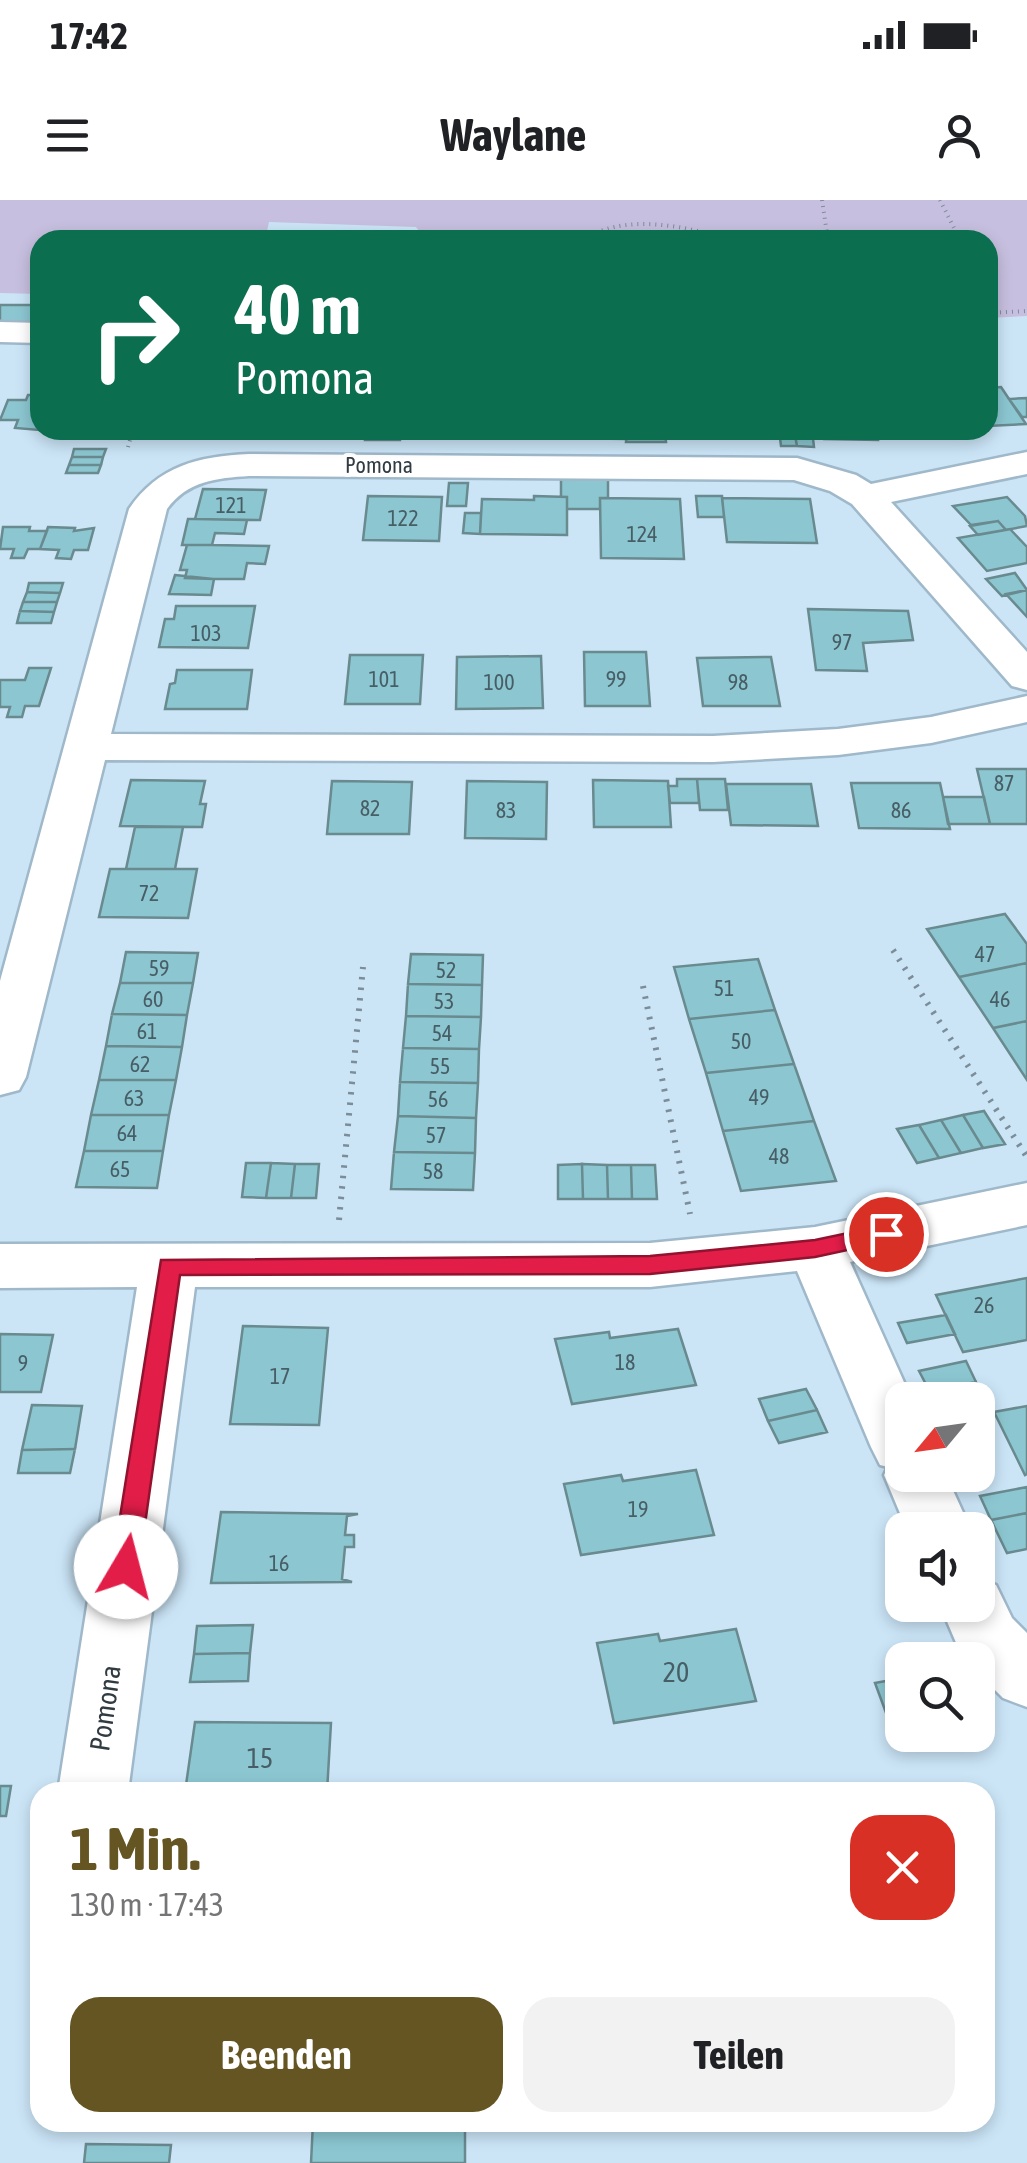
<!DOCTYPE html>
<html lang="de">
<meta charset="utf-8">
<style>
:root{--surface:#fff;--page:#f2f2f2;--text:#202124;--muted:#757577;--accent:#645522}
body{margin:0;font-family:"Asap Condensed",sans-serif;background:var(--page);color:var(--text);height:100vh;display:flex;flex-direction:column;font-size:38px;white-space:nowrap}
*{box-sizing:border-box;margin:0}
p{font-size:32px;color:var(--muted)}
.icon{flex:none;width:55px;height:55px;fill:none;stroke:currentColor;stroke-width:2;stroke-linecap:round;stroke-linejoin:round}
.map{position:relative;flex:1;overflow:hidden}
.drawer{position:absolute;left:30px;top:1582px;width:965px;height:350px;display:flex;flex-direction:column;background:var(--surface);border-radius:30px;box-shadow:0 5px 15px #0003}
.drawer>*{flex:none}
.hud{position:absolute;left:30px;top:30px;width:968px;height:210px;border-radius:30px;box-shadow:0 5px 15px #0003;background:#0b6e4f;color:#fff;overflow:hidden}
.needle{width:65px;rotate:241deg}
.buttons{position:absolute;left:885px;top:1182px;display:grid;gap:20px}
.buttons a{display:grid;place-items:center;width:110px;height:110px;border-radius:20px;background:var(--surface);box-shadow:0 5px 15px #0003;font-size:50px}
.pin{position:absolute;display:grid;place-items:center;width:85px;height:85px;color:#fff;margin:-42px;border:5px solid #fff;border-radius:50%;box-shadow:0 2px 10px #0007}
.me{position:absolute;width:110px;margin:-55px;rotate:8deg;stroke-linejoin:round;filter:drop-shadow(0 0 8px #0008)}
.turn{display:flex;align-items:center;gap:35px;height:210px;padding:0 40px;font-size:45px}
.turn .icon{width:130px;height:130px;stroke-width:2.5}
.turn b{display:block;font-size:70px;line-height:85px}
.round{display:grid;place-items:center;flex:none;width:105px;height:105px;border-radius:30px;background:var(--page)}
.head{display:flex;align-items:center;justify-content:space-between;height:170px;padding:0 40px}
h1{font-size:60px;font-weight:700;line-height:75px;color:var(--accent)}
.button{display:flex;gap:20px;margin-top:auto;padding:20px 40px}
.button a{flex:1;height:115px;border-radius:30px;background:var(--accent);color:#fff;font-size:40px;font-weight:700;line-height:115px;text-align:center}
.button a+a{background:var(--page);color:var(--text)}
.status{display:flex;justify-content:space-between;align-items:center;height:70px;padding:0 50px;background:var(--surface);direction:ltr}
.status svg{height:28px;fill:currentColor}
header{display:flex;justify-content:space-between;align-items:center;height:130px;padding:0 40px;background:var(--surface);font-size:45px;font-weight:700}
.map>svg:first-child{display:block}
.green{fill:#c7bfdf}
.building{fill:#8cc7d1;stroke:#698a8f;stroke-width:2.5}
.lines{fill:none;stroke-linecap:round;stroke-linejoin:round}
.minor-casing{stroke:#9fb8ca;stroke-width:5}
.path-far1{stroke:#7c8d9a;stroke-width:4;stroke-dasharray:1 5;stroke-linecap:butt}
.path{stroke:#7c8d9a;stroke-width:6;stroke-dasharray:2.5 8;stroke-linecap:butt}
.minor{fill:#fff;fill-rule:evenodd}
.route{fill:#e11d48;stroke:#92132f;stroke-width:2.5}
.labels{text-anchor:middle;stroke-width:8;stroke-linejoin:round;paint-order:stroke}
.far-street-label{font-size:22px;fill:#313b42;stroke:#fff}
.number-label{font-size:22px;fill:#485e66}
.near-number-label{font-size:28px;fill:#485e66}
.street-label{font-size:28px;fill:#313b42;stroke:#fff}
</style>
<div class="status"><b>17:42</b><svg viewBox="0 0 49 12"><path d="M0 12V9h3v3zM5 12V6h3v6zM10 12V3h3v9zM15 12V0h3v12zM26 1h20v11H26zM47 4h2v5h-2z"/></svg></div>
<header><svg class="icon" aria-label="menu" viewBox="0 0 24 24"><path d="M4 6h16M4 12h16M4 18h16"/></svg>Waylane<svg class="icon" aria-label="person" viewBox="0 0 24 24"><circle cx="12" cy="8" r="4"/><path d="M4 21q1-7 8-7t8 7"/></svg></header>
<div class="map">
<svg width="1027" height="1963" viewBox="0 0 1027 1963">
<rect width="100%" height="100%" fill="#cbe5f7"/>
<path class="green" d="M 0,0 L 1027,0 L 1027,116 L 988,118 L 988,40 L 426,40 L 416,27 L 269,22 L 265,40 L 40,40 L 40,94 L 0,93 Z"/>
<path class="building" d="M 297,34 L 324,34 L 324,39 L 364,40 L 296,40 Z
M 0,105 L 40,105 L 40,116 L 36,124 L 0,124 Z
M 1001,187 L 1009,199 L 1026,224 L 988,226 L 988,188 Z
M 28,195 L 40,195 L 39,230 L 15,228 L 18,220 L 0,220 L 8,200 L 26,200 Z
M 1027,198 L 1027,217 L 1022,217 L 1009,199 Z
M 297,230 L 366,230 L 365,235 L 296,235 Z
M 366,230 L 401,230 L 400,240 L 365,240 Z
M 558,230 L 627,230 L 627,239 L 558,238 Z
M 627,230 L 665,230 L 666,242 L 626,242 Z
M 779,230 L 794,230 L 797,246 L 781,246 Z
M 794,230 L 812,230 L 814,247 L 797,246 Z
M 822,230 L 877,231 L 878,240 L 824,239 Z
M 74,249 L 106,249 L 103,257 L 72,257 Z
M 72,257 L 103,257 L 101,265 L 69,265 Z
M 69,265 L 101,265 L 98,273 L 66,273 Z
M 561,278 L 608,279 L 608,298 L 600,298 L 600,309 L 567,309 L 567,297 L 561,297 Z
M 449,283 L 468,283 L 466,306 L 447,306 Z
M 203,289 L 266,290 L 260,320 L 195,319 Z
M 368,296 L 442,297 L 439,341 L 363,340 Z
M 534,296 L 567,297 L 567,335 L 480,334 L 482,299 L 534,300 Z
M 696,296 L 722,296 L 724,317 L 698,317 Z
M 1007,297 L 1025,316 L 1027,326 L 1006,330 L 998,321 L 971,325 L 953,306 Z
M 600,298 L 680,299 L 684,359 L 601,358 Z
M 722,298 L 810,299 L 817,343 L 727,342 Z
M 465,313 L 481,313 L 480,334 L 463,333 Z
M 188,319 L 195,319 L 247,320 L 244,334 L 215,333 L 212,345 L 182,345 Z
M 998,321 L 1006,330 L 978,335 L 970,326 Z
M 3,327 L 30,327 L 29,331 L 47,331 L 40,349 L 28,349 L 24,358 L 11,358 L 14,349 L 0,349 Z
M 48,327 L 75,328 L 74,331 L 94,328 L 88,350 L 74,350 L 71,359 L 56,358 L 59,350 L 40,349 Z
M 1010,329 L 1027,347 L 1027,363 L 987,371 L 958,338 Z
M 187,345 L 212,345 L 269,346 L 265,364 L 247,363 L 244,379 L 214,379 L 185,378 L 187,370 L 180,370 Z
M 1015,373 L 1027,390 L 1002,396 L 986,379 Z
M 175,375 L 214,379 L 211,395 L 169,394 Z
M 29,383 L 63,383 L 60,393 L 27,392 Z
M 1027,390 L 1027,417 L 1006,394 Z
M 27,392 L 60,393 L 57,402 L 23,402 Z
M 23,402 L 57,402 L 54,412 L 20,411 Z
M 176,406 L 255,406 L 248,448 L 159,447 L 165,419 L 174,419 Z
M 808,409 L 908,411 L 913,440 L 863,443 L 867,471 L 816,470 Z
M 20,411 L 54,412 L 51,423 L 17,423 Z
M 584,452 L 646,452 L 650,506 L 585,506 Z
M 350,455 L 423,455 L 420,504 L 345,504 Z
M 541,456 L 543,508 L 456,509 L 457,457 Z
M 771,457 L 780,506 L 703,506 L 697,458 Z
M 29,468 L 51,468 L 39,506 L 25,506 L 22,517 L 7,517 L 10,507 L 0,507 L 0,480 L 25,480 Z
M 177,470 L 252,470 L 247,509 L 165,509 L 170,484 L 175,483 Z
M 977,569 L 1027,569 L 1027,624 L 990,624 Z
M 677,579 L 697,579 L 699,603 L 670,603 L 668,586 L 677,586 Z
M 697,579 L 725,579 L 728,610 L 700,610 Z
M 131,580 L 205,581 L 200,604 L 206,604 L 202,627 L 120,626 Z
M 593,580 L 668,581 L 671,627 L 594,627 Z
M 332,581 L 412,582 L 409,634 L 327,634 Z
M 467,581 L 547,582 L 546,639 L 465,638 Z
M 851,583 L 940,583 L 950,629 L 859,628 Z
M 726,584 L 811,584 L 818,626 L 731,625 Z
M 943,597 L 984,597 L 990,624 L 948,624 Z
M 135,627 L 183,627 L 175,669 L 126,669 Z
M 110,669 L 197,669 L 188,718 L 99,717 Z
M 1005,714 L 1027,744 L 1027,763 L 959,777 L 927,729 Z
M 126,752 L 198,753 L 193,783 L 120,783 Z
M 411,754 L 483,755 L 482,785 L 408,784 Z
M 758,759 L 775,810 L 689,819 L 674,767 Z
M 1027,763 L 1027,821 L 993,828 L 959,777 Z
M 120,783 L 193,783 L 187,815 L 112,814 Z
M 408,784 L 482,785 L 481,817 L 406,816 Z
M 775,810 L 794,864 L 706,873 L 689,819 Z
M 112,814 L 187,815 L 182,847 L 106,846 Z
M 406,816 L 481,817 L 479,849 L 403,848 Z
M 1027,821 L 1027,880 L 993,828 Z
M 106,846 L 182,847 L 176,880 L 99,880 Z
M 403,848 L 479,849 L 478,883 L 400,882 Z
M 794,864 L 814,921 L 723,931 L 706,873 Z
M 99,880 L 176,880 L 169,915 L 91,915 Z
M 400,882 L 478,883 L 476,918 L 398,916 Z
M 984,911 L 1005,944 L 983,948 L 963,915 Z
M 91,915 L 169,915 L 163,951 L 84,951 Z
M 963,915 L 983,948 L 961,953 L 941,920 Z
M 398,916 L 476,918 L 475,953 L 394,952 Z
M 941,920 L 961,953 L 939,958 L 919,925 Z
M 814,921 L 836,981 L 741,991 L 723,931 Z
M 919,925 L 939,958 L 917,963 L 897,929 Z
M 84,951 L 163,951 L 157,988 L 76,987 Z
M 394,952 L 475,953 L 473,990 L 391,989 Z
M 246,963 L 271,963 L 266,998 L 242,997 Z
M 271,963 L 295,964 L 291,998 L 266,998 Z
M 295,964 L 319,964 L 316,998 L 291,998 Z
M 582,964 L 583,999 L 558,999 L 558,965 Z
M 582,964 L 607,965 L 608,999 L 583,999 Z
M 607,965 L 631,965 L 632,999 L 608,999 Z
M 631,965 L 655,965 L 657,999 L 632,999 Z
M 1027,1078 L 1027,1140 L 963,1152 L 936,1095 Z
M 946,1115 L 955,1134 L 907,1143 L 898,1123 Z
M 243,1126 L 328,1128 L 319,1225 L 230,1224 Z
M 678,1129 L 696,1185 L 572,1204 L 555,1139 L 609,1132 L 610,1138 Z
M 0,1134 L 53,1135 L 41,1192 L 0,1192 Z
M 966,1161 L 976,1182 L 930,1192 L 919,1171 Z
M 976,1182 L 988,1204 L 934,1200 L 930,1192 Z
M 806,1189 L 817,1210 L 768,1221 L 759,1199 Z
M 32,1205 L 82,1206 L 75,1249 L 22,1250 Z
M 1027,1206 L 1027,1274 L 1025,1275 L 994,1212 Z
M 817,1210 L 827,1232 L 779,1243 L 768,1221 Z
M 75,1249 L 70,1273 L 18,1273 L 22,1250 Z
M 696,1270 L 714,1335 L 581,1355 L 564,1284 L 621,1275 L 623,1281 Z
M 1027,1287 L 1027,1313 L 991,1320 L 980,1296 Z
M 221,1312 L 358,1314 L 347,1316 L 345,1335 L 354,1335 L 354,1347 L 345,1347 L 342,1379 L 352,1382 L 211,1383 Z
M 1027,1313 L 1027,1349 L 1007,1353 L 991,1320 Z
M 253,1425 L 250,1453 L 194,1454 L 197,1426 Z
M 736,1429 L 756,1501 L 614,1523 L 597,1443 L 658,1434 L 660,1441 Z
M 250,1453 L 248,1481 L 190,1482 L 194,1454 Z
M 902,1478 L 902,1507 L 885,1510 L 875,1483 Z
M 902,1507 L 902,1535 L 909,1535 L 895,1538 L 885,1510 Z
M 195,1522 L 331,1523 L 327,1592 L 185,1592 Z
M 0,1586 L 11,1586 L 6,1616 L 0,1616 Z
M 313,1922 L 465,1922 L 465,1963 L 311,1963 Z
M 86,1944 L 171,1945 L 169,1963 L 84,1963 Z"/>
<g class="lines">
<defs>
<path id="minor" d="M 0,122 L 40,123 L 40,143 L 0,142 Z
M 1027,252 L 1027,274 L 891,302 L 1027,452 L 1027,490 L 1012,486 L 852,304 L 830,291 L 794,280 L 249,276 C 217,278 187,281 167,309 L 111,534 L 713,536 L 838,529 L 931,517 L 1027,496 L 1027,522 L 931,543 L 838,555 L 713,562 L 105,560 L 26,877 L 19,890 L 0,895 L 0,781 L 129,309 C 158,266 199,256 249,254 L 797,258 L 856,275 L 871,284 Z
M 1027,983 L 1027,1025 L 850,1062 L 912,1200 L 902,1200 L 902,1275 L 946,1275 L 971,1330 L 907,1330 L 884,1275 L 888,1267 L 880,1265 L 871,1247 L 797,1071 L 650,1087 L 195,1087 L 128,1592 L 58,1592 L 137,1087 L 0,1088 L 0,1044 L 650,1043 L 815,1027 Z
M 978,1378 L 996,1385 L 1012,1418 L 1027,1433 L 1027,1507 L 1003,1498 L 978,1473 L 978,1460 L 963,1459 L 940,1405 L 978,1405 Z"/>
</defs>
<use href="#minor" class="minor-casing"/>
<path class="path-far1" d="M 822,0 L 828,40
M 940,0 L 960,40
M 580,40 C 632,11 684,28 738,40
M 988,113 L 1027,111
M 128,247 L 133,230"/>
<path class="path" d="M 893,750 L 1027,957
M 643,786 L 690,1014
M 339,1020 L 363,767"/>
<use href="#minor" class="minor"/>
</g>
<path class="route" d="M 886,1025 L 897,1034 L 894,1040 L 815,1057 L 650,1074 L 180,1075 L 139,1367 L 135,1375 L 126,1379 L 116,1375 L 112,1367 L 161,1060 L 650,1056 L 815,1040 Z"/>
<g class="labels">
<g class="far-street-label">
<text x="379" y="273">Pomona</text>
</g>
<g class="number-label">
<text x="231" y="313">121</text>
<text x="403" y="326">122</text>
<text x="642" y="342">124</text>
<text x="206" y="441">103</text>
<text x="842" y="450">97</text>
<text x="384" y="487">101</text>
<text x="616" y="487">99</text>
<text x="499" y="490">100</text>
<text x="738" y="490">98</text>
<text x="1004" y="591">87</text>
<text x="370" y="616">82</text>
<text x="506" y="618">83</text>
<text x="901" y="618">86</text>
<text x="149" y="701">72</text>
<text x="985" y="762">47</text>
<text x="159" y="776">59</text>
<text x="446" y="778">52</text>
<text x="724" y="796">51</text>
<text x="153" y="807">60</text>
<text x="1000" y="807">46</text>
<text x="444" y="809">53</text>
<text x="147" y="839">61</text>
<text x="442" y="841">54</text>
<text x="741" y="849">50</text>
<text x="140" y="872">62</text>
<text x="440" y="874">55</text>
<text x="759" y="905">49</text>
<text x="134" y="906">63</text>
<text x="438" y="907">56</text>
<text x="127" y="941">64</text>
<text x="436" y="943">57</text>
<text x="779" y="964">48</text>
<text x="120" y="977">65</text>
<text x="433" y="979">58</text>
<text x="984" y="1113">26</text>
<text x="625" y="1170">18</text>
<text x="23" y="1171">9</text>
<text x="280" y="1184">17</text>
<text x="638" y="1317">19</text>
<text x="279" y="1371">16</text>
</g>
<g class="near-number-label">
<text x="676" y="1482">20</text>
<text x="260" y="1568">15</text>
</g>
<g class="street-label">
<text transform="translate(105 1508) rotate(-82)" y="10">Pomona</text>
</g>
</g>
</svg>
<div class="buttons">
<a><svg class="needle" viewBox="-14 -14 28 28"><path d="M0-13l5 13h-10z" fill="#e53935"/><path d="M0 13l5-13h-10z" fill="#757577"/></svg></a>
<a><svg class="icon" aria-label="sound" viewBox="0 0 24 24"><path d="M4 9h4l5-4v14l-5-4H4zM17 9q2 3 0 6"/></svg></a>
<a><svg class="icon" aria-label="search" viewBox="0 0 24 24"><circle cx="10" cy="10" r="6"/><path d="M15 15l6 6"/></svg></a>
</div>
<div class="pin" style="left:886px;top:1034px;background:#d93025"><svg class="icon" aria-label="arrive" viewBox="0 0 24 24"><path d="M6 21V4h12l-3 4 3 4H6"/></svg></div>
<svg class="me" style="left:126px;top:1367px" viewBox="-20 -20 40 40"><circle r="19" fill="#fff"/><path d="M0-13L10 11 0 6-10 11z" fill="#e11d48"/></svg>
<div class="hud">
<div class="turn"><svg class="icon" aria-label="right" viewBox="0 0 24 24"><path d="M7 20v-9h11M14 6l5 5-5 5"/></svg><div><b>40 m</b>Pomona</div></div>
</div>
<section class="drawer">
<div class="head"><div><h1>1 Min.</h1><p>130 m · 17:43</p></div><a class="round" style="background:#d93025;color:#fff"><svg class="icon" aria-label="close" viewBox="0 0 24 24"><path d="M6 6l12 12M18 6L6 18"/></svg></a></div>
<div class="button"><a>Beenden</a><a>Teilen</a></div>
</section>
</div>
